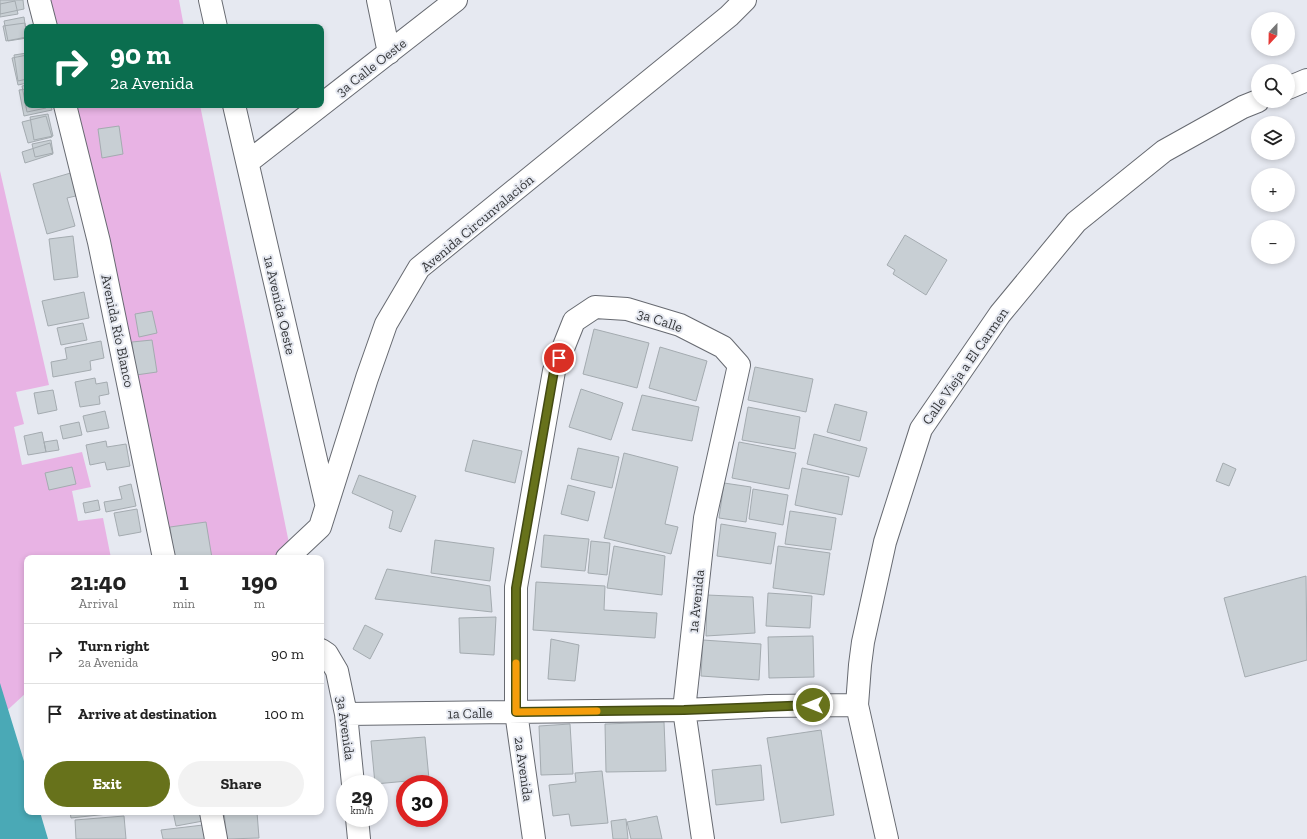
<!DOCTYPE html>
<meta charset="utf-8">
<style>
:root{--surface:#fff;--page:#f2f2f2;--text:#222;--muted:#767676;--line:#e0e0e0;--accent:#67721b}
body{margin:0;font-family:"Zilla Slab",serif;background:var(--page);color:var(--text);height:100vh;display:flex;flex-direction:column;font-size:15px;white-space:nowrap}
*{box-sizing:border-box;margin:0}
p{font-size:13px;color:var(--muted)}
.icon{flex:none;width:22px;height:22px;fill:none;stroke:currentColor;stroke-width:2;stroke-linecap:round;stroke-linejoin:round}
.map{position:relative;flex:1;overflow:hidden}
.drawer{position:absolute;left:24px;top:555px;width:300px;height:260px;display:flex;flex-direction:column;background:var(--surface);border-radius:8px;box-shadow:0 2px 6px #0003}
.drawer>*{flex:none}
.banner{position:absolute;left:24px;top:24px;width:300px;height:84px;border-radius:8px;box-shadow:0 2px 6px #0003;background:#0b6e4f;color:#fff;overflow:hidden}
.needle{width:26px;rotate:202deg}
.buttons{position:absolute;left:1251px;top:12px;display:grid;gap:8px}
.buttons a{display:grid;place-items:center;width:44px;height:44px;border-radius:50%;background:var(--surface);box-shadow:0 2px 6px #0003;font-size:20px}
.speed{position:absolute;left:336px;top:775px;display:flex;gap:8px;font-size:20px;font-weight:700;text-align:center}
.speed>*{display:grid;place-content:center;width:52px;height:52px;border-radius:50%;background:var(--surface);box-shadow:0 2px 6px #0003;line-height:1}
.speed small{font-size:10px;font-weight:400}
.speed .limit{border:6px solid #d22;background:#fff;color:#111}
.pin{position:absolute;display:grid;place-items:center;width:34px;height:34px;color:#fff;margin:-17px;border:2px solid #fff;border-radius:50%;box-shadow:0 1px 4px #0007}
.me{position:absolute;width:44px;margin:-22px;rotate:270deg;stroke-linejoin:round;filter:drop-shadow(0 0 3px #0008)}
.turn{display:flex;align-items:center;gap:14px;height:84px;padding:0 20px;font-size:18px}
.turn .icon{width:52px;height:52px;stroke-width:2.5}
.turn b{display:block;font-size:28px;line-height:34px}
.eta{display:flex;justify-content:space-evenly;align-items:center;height:68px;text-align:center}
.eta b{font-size:24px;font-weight:700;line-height:28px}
.action{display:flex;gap:8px;margin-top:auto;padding:8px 20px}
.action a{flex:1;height:46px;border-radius:24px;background:var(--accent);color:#fff;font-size:16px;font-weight:700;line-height:46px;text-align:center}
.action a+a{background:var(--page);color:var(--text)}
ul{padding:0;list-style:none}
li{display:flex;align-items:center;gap:12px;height:60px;padding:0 20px;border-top:1px solid var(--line)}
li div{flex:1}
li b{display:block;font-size:15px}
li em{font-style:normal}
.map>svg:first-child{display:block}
.green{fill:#e8b3e4}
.water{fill:#4aa9b6}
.building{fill:#c8cfd4;stroke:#a4abb0}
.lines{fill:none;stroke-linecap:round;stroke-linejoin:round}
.minor-casing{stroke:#676a71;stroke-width:24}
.minor{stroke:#fff;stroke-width:22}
.route-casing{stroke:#434a12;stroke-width:10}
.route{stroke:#67721b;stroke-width:7}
.slow{stroke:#f59e0b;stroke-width:7}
.labels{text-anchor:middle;stroke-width:4;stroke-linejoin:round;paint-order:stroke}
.street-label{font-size:14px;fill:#35373a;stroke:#e6e9f1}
</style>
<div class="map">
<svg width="1307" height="839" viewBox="0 0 1307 839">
<rect width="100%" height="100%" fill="#e6e9f1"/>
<path class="green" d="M 50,0 L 179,0 L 184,27 L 55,27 Z
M 70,105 L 200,105 L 292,558 L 160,558 Z
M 0,171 L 49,385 L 16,392 L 24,424 L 14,427 L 22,465 L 82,452 L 91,487 L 72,491 L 78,521 L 103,518 L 111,558 L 27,558 L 27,692 L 0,717 Z"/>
<path class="water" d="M 0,683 L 27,771 L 27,812 L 40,812 L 48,839 L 0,839 Z"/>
<path class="building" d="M 0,0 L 23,0 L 24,9 L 0,14 Z
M 15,1 L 18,14 L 0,17 L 0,4 Z
M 24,17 L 27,38 L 8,41 L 4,21 Z
M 25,23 L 27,37 L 6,41 L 3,26 Z
M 27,53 L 27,79 L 18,81 L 14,55 Z
M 27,55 L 27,83 L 18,85 L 12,58 Z
M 27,85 L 27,105 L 46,105 L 46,108 L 27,112 L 22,86 Z
M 27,89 L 27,105 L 51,105 L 52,110 L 24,116 L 19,90 Z
M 48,114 L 53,136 L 34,140 L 30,117 Z
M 46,116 L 52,137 L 28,143 L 22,122 Z
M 119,126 L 123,154 L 102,158 L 98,129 Z
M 51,140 L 53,153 L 35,157 L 32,144 Z
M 50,143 L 53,154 L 25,163 L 22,152 Z
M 74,172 L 80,195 L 67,198 L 75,226 L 47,234 L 33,184 Z
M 905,235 L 947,260 L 926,295 L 893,274 L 895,270 L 887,265 Z
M 73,236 L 78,277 L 54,280 L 49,239 Z
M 84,292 L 89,318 L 48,326 L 42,301 Z
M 152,311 L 157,333 L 139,337 L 135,314 Z
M 83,323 L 87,340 L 61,345 L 57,328 Z
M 594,329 L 649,343 L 637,388 L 583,374 Z
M 152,340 L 157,372 L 136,375 L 132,342 Z
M 101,341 L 104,358 L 90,361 L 91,370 L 53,377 L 51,362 L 67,359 L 65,348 Z
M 660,347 L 707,361 L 696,401 L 649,388 Z
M 755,367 L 813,379 L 806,412 L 748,400 Z
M 95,378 L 96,384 L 107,382 L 109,394 L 99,396 L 100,404 L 80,407 L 75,382 Z
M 581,389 L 623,403 L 611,440 L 569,427 Z
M 53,390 L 57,410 L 38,414 L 34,393 Z
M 642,395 L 699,407 L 692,441 L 632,430 Z
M 835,404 L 867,412 L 860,441 L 827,432 Z
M 748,407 L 800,417 L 795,449 L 742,440 Z
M 105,411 L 109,428 L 87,432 L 83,416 Z
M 79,422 L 82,435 L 63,439 L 60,426 Z
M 42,432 L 46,452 L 28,455 L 24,436 Z
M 814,434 L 867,448 L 859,477 L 807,464 Z
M 57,440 L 59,450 L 46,452 L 44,442 Z
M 473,440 L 522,451 L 515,483 L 465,471 Z
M 106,441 L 107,447 L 126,444 L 130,466 L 107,470 L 105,462 L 90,465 L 86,445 Z
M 739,442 L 796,453 L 789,489 L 732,478 Z
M 578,448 L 619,457 L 612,488 L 571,479 Z
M 624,453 L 678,467 L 665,524 L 678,527 L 671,554 L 604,538 Z
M 1223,463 L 1236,469 L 1229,486 L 1216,481 Z
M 72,467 L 76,484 L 49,490 L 45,473 Z
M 802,468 L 849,477 L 842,515 L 795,505 Z
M 359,475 L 416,496 L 401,532 L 389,528 L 393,511 L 352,493 Z
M 724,483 L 751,487 L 746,522 L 719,518 Z
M 131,484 L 136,506 L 106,512 L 104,502 L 122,499 L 119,487 Z
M 568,485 L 595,492 L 588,521 L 561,514 Z
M 753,489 L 788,495 L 783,525 L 749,519 Z
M 98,500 L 100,510 L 85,513 L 83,503 Z
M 137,509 L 141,532 L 119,536 L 114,513 Z
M 790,511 L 836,518 L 831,550 L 785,544 Z
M 206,522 L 212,558 L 174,558 L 170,527 Z
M 721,524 L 776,533 L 771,564 L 717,556 Z
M 544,535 L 589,539 L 585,571 L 541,567 Z
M 435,540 L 494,548 L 490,581 L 431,573 Z
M 591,541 L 610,543 L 607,575 L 588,573 Z
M 614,546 L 665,556 L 662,595 L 607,588 Z
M 778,546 L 830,553 L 824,595 L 773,588 Z
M 387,569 L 490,586 L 492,612 L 375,599 Z
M 1306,576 L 1307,660 L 1245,677 L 1224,598 Z
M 536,582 L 605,586 L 604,610 L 657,613 L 655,638 L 533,630 Z
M 768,593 L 812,596 L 810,628 L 766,626 Z
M 707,595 L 753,597 L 755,633 L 706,636 Z
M 496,617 L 494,655 L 460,653 L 459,618 Z
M 365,625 L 383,634 L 370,659 L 353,649 Z
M 813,636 L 814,677 L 769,678 L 768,637 Z
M 551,639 L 579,645 L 575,681 L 548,679 Z
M 703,640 L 761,644 L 759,680 L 701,676 Z
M 664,722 L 666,771 L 606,772 L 605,724 Z
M 570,724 L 573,774 L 541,775 L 539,726 Z
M 821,730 L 834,815 L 781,823 L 767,738 Z
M 425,737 L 429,779 L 375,784 L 371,741 Z
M 761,765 L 764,800 L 716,805 L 712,770 Z
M 602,771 L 608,823 L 571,826 L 569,814 L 553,816 L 549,785 L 576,782 L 575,773 Z
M 70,812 L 117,812 L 117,813 L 71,818 Z
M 173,812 L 201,812 L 203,821 L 176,826 Z
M 224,812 L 257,812 L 259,838 L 227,839 Z
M 124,816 L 126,839 L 76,839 L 75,820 Z
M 657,816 L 662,839 L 631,839 L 627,822 Z
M 626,819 L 628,839 L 613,839 L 611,821 Z
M 203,825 L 205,839 L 163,839 L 161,830 Z"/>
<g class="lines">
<defs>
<path id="minor" d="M 39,0 L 46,27
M 210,0 L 216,27
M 378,0 L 389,53
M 1288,88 L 1307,80
M 65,105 L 99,242 L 164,558
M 234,105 L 326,503
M 248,162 L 456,0
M 287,558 L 320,527 L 367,378 L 386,324 L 419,268 L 729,16 L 745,0
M 321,650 L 327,654 L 337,671 L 346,714 L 353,784
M 346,714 L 684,710 L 769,706 L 857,705
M 211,812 L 216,839
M 357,818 L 359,839
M 534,839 L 516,712 L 516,587 L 554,371 L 574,321 L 595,307 L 627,309 L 680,325 L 723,347 L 739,365 L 705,518 L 684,710 L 703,839
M 887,839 L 857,705 L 860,665 L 863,642 L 885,542 L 921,429 L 1000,314 L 1076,222 L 1164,151 L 1243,107 L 1258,101"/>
</defs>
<use href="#minor" class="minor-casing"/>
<use href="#minor" class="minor"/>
</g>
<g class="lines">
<defs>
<path id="route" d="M 559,358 L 554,371 L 516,588 L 516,712 L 684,710 L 813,705"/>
</defs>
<use href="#route" class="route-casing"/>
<use href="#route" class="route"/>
<path class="slow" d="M 516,663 L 516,712 L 597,711"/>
</g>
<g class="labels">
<g class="street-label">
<text transform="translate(371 67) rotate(-38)" y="5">3a Calle Oeste</text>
<text transform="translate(477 223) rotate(-40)" y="5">Avenida Circunvalación</text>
<text transform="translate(280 305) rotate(77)" y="5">1a Avenida Oeste</text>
<text transform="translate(660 320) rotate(19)" y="5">3a Calle</text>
<text transform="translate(118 331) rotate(78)" y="5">Avenida Río Blanco</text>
<text transform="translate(965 366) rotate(-55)" y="5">Calle Vieja a El Carmen</text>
<text transform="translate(696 601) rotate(-84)" y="5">1a Avenida</text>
<text transform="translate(470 713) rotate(-1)" y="5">1a Calle</text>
<text transform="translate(346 728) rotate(82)" y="5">3a Avenida</text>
<text transform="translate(524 769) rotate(82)" y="5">2a Avenida</text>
</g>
</g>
</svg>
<div class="buttons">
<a><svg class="needle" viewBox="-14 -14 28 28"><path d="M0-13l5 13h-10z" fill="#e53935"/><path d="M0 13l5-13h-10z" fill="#767676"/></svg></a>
<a><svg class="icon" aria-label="search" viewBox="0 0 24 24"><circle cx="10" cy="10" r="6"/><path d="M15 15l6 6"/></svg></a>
<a><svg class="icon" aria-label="layers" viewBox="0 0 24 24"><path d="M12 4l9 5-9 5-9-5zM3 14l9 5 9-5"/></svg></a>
<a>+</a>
<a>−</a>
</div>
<div class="speed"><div>29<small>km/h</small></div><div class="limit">30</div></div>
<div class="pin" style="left:559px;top:358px;background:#d93025"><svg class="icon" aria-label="arrive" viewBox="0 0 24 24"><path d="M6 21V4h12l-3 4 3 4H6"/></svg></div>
<svg class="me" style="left:813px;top:705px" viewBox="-20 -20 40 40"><circle r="17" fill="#67721b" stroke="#fff" stroke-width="3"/><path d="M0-11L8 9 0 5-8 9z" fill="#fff"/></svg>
<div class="banner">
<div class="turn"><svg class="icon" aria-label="right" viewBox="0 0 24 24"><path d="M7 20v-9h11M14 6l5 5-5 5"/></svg><div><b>90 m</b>2a Avenida</div></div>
</div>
<section class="drawer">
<div class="eta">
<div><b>21:40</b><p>Arrival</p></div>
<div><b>1</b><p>min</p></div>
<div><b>190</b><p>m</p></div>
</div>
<ul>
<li><svg class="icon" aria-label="right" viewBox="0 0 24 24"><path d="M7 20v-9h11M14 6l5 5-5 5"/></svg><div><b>Turn right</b><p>2a Avenida</p></div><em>90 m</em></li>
<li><svg class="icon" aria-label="arrive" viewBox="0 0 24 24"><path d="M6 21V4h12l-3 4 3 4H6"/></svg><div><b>Arrive at destination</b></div><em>100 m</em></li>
</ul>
<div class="action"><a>Exit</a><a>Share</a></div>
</section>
</div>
